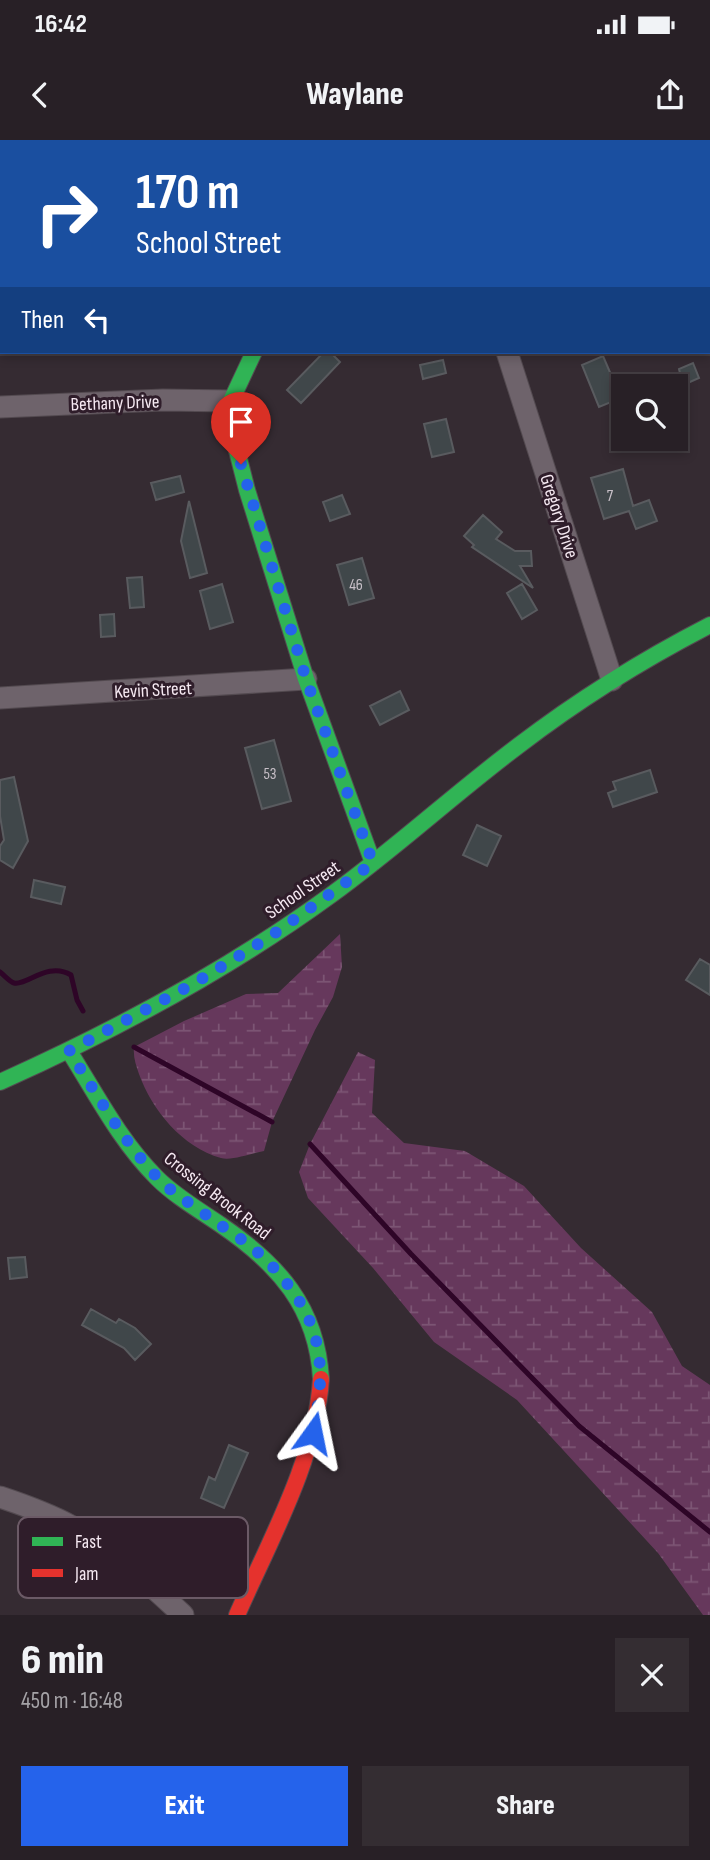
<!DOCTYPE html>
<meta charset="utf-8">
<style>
:root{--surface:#282026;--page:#342d32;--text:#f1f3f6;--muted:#a5a3a7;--line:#443e43;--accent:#2563eb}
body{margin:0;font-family:"Sofia Sans Condensed",sans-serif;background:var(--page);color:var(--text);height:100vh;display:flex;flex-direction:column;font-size:26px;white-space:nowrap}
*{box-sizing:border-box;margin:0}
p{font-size:23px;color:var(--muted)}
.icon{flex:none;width:38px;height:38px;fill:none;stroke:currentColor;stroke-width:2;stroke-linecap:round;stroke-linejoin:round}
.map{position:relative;height:1475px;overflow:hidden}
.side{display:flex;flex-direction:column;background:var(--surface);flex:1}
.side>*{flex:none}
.guide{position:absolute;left:0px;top:0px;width:710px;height:214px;box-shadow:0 4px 10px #0003,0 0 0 2px var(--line);background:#1a4fa0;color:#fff;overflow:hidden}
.buttons{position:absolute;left:611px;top:234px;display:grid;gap:14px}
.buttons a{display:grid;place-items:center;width:77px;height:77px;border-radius:0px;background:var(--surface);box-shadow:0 4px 10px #0003,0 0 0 2px var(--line);font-size:35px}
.pin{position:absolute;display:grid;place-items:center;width:60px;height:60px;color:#fff;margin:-72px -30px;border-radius:50% 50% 50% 0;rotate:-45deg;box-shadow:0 0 7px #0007}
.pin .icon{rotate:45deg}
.me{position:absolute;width:77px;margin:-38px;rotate:12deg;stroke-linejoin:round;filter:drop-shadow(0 0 5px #0008)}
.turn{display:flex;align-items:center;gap:24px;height:147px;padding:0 21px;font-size:32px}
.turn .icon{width:91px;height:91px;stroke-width:2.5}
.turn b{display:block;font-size:49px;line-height:60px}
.then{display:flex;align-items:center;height:66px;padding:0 21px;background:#0003;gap:14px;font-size:26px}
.round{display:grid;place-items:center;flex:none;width:74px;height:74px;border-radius:0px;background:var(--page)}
.headline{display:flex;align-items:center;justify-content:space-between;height:119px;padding:0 21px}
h1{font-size:42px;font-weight:800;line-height:52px}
.action{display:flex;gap:14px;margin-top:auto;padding:14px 21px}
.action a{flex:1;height:80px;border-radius:0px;background:var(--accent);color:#fff;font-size:28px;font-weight:800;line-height:80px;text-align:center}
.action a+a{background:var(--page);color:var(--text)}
.status{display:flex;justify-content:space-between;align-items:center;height:49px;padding:0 35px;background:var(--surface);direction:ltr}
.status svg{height:19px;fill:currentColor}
header{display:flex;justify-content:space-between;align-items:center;height:91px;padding:0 21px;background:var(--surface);font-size:32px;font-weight:800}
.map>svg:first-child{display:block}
.wetland{fill:url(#wetland-marsh)}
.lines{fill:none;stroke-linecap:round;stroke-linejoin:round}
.stream{stroke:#2e0527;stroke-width:5}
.building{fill:#40474a;stroke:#595b5f;stroke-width:2}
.street-casing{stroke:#534a50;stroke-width:23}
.fast-casing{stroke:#534a50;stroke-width:18}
.jam-casing{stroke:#534a50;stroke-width:18}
.street{stroke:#6e636b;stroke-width:21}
.fast{stroke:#30b455;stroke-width:16}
.jam{stroke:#e5322d;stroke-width:16}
.route{stroke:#2563eb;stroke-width:12;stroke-dasharray:0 21.6}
.labels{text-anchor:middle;stroke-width:6;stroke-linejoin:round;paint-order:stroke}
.number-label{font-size:16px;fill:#c8c0c8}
.street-label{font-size:19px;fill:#f6e9f2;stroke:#2f1d2a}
.key{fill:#2f1d2a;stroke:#6b5a66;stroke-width:2}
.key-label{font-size:19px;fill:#f6e9f2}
</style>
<div class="status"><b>16:42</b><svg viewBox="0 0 49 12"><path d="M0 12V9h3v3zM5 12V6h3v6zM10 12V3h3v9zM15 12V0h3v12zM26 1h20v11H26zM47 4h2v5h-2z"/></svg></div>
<header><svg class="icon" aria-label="back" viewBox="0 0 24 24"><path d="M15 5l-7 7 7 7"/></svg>Waylane<svg class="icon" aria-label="share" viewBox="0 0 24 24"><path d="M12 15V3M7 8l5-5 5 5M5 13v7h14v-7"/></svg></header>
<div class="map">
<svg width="710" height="1475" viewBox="0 0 710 1475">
<defs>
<pattern id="wetland-marsh" width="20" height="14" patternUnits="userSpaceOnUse" patternTransform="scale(1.75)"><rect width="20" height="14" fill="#66385c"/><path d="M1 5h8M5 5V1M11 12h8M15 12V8" fill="none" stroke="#7c5574"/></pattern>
</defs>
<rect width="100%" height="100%" fill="#352b32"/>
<path class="wetland" d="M 340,794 L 342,827 L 333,857 L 315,890 L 272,982 L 264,1011 C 252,1013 232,1021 221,1018 C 182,1007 152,970 139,934 C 136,925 133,917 134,907 L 184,881 L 246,854 L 278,853 Z
M 358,912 L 375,920 L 372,973 L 404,1003 L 465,1011 L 524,1046 L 581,1108 L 652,1172 L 682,1226 L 710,1245 L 710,1475 L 703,1475 L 658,1413 L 517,1260 L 434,1202 L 373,1128 L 308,1058 L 299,1032 L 310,1004 Z"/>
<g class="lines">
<path class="stream" d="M 0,832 C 4,835 10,842 14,843 C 26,846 48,821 71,835 L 77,860 L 83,871
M 134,907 L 272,982
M 310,1004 L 411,1114 L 579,1286 L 710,1392"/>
</g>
<path class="building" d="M 324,212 L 330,212 L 340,222 L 301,263 L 287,250 Z
M 603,216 L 621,258 L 599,267 L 582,225 Z
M 443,220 L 446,233 L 423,239 L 420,225 Z
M 693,223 L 699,238 L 683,245 L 679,229 Z
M 446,279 L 454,312 L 432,317 L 424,284 Z
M 623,329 L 633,366 L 649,360 L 657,381 L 636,389 L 629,371 L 604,379 L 591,338 Z
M 180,336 L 184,352 L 156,360 L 151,343 Z
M 342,355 L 350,374 L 330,381 L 323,362 Z
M 189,361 L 207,433 L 190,438 L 181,401 Z
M 483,375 L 502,392 L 496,399 L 515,411 L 531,411 L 532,426 L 520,426 L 533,448 L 472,407 L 474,405 L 464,396 Z
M 362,418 L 374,458 L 349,465 L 337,425 Z
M 142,437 L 144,467 L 130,468 L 127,438 Z
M 222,444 L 233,482 L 210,489 L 200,451 Z
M 522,444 L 537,470 L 522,479 L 507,453 Z
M 114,474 L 115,496 L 101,497 L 100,475 Z
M 400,551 L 409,570 L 380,585 L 370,566 Z
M 274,600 L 291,661 L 262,669 L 245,608 Z
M 650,630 L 657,652 L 613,667 L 608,653 L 616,650 L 613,642 Z
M 14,637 L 28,701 L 13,728 L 0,720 L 0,706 L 4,700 L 0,676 L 0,640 Z
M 477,685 L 501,696 L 487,726 L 463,715 Z
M 34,740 L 65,747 L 61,764 L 31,757 Z
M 700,819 L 710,825 L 710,855 L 686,840 Z
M 25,1117 L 27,1137 L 10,1139 L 8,1118 Z
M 91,1169 L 116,1183 L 119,1179 L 135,1188 L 151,1204 L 135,1220 L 124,1208 L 82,1185 Z
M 229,1305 L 248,1313 L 224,1368 L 201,1358 L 209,1337 L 215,1340 Z"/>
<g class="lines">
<defs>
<path id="street" d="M 507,212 L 612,540
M 0,267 L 163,260 L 231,261
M 0,558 L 306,539
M 0,1357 C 24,1365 49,1374 71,1386 C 113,1409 148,1443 183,1475"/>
<path id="fast" d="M 254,212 L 231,261 L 234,299 L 247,350 L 306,539 L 373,723
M 69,911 C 96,954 120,1001 157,1038 C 175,1056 199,1070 221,1085 C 278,1124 317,1167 321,1239
M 0,942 C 116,890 228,830 331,755 C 396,708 454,654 518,606 C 578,560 642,520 710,485"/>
<path id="jam" d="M 237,1475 C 269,1402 316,1319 321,1239"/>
</defs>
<use href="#street" class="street-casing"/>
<use href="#fast" class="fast-casing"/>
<use href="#jam" class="jam-casing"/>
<use href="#street" class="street"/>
<use href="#fast" class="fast"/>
<use href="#jam" class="jam"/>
</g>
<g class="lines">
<path class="route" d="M 241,324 L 306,539 L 373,723 L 271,796 L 195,843 L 69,911 C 97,954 122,1000 158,1038 C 173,1054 195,1066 213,1080 C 230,1092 250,1104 264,1118 C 320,1173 329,1219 313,1293"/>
</g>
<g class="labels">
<g class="number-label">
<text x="610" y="361">7</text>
<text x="356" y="450">46</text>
<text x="270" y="639">53</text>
</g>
<g class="street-label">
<text transform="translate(115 262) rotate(-2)" y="7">Bethany Drive</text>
<text transform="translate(560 376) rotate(72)" y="7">Gregory Drive</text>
<text transform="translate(153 549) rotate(-3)" y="7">Kevin Street</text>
<text transform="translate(302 749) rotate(-35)" y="7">School Street</text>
<text transform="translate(218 1055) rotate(38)" y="7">Crossing Brook Road</text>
</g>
</g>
<rect x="18" y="1377" width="230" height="81" rx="10" class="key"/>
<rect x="32" y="1397" width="31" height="9" fill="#30b455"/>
<rect x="32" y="1429" width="31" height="8" fill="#e5322d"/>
<g class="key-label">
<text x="75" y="1408">Fast</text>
<text x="75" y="1440">Jam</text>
</g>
</svg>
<div class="buttons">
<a><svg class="icon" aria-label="search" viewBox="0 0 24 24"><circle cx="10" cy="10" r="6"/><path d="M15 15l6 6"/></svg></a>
</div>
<div class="pin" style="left:241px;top:324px;background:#d93025"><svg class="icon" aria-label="arrive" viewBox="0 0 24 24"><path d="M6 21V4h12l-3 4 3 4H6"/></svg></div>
<svg class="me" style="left:313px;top:1293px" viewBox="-20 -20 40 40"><path d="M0-17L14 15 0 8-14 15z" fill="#2563eb" stroke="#fff" stroke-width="4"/></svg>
<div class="guide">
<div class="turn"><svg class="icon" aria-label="right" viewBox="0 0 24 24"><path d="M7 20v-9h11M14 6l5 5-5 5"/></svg><div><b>170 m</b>School Street</div></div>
<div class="then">Then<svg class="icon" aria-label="left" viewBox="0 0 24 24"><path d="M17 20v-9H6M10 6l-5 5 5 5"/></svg></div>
</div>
</div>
<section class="side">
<div class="headline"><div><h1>6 min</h1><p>450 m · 16:48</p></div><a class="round"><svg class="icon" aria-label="close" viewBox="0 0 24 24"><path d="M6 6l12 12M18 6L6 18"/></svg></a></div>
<div class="action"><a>Exit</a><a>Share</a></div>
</section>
